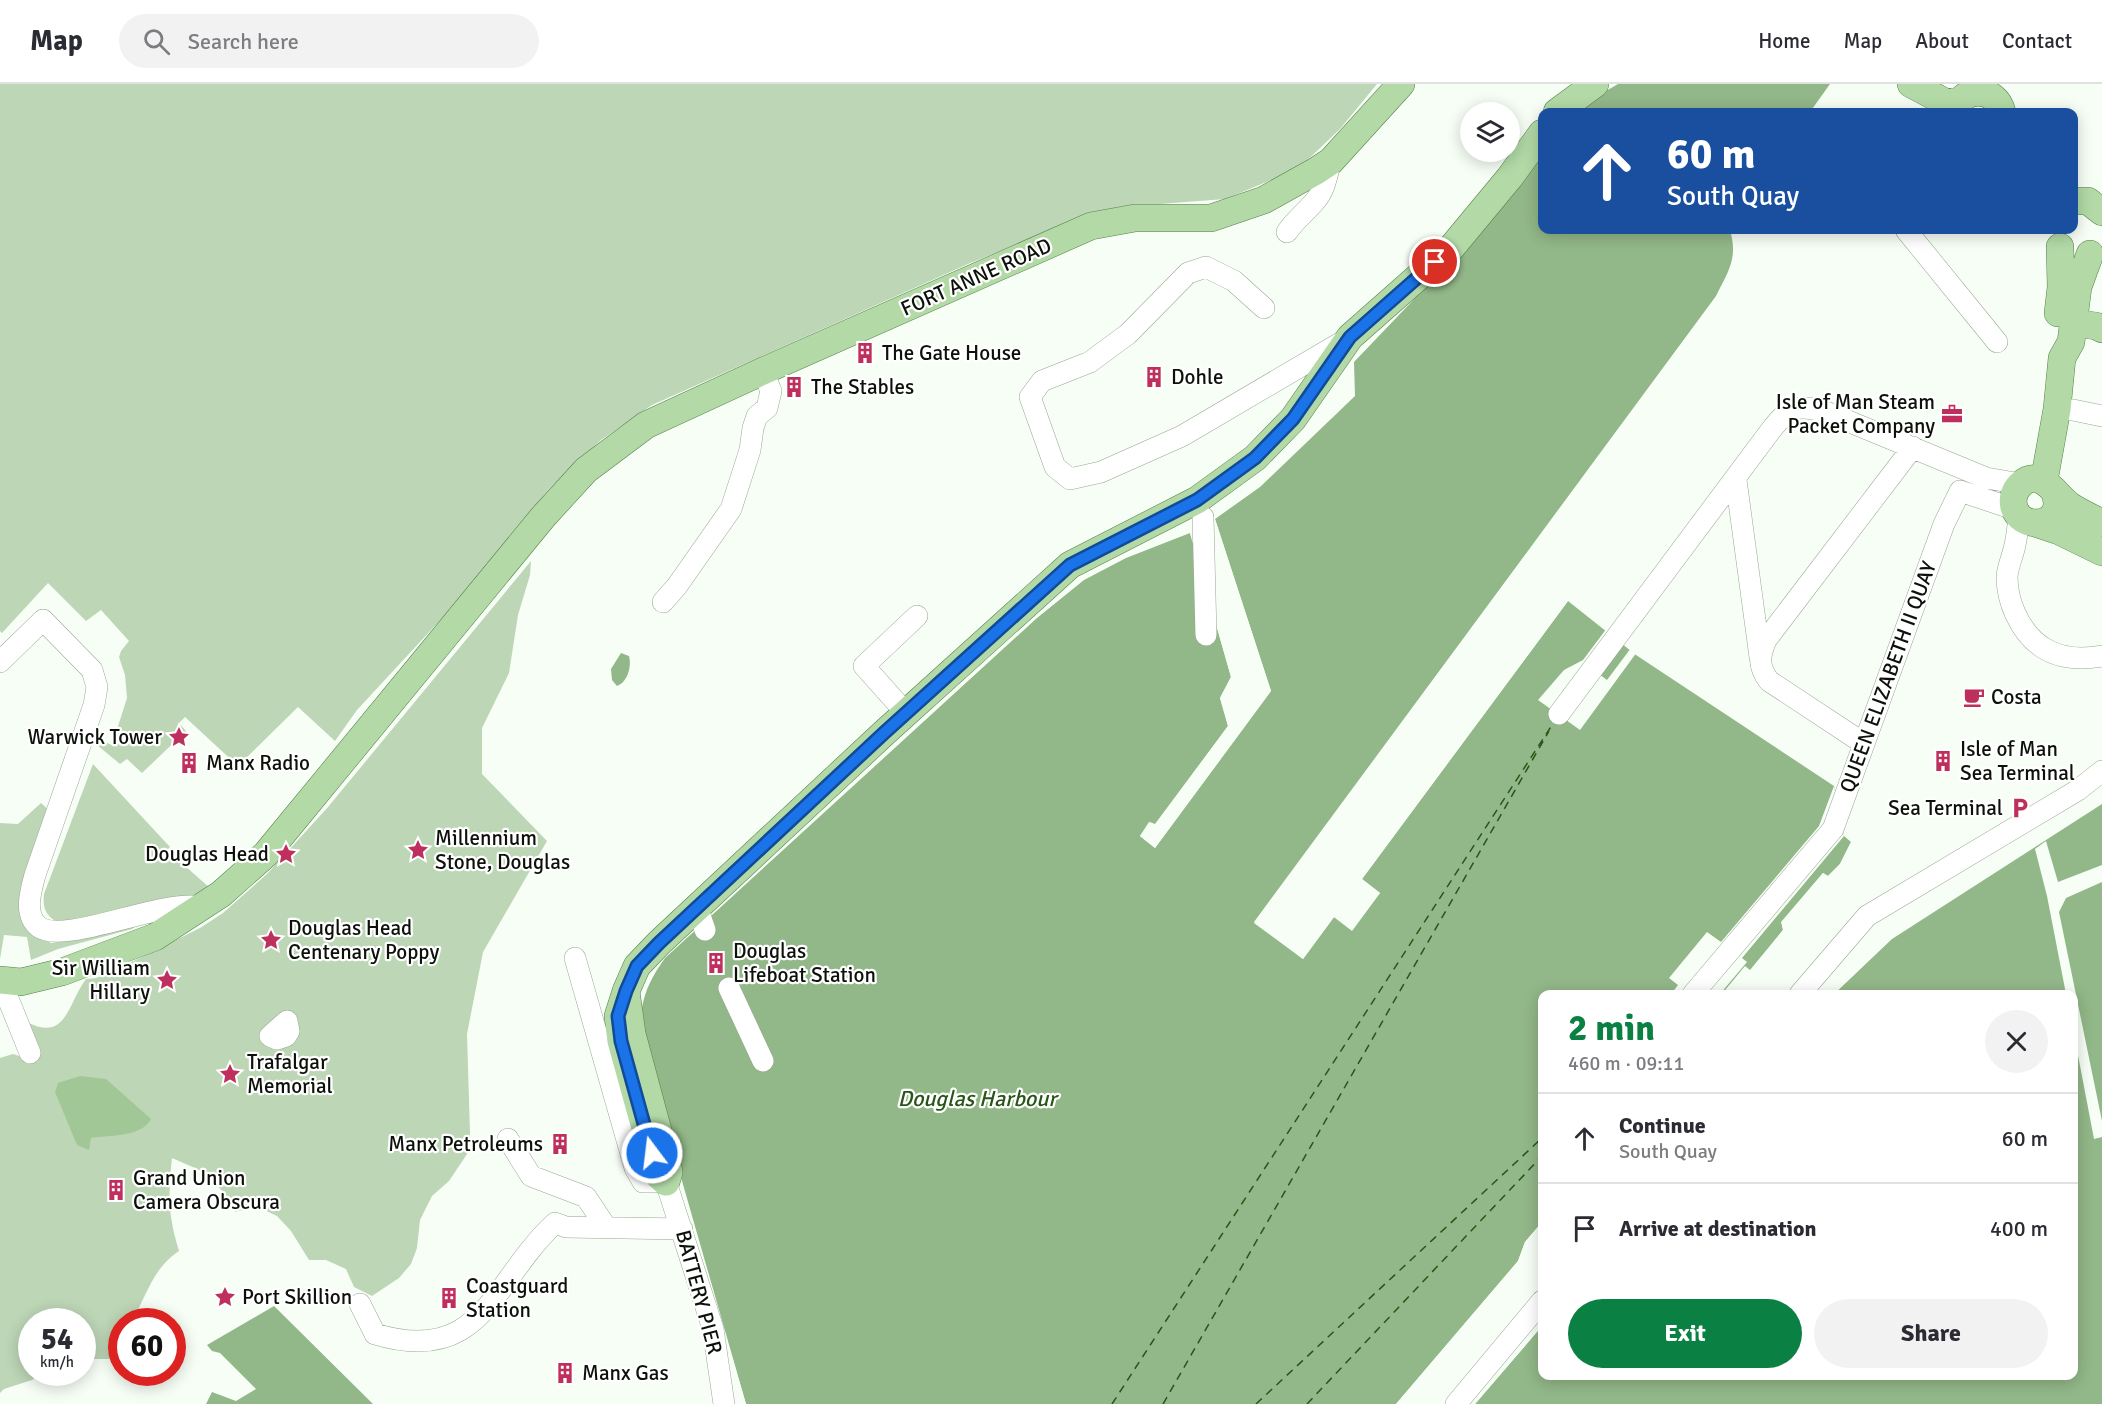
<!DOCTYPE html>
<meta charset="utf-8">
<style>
:root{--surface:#fff;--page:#f2f2f3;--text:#2b2b33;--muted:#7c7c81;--line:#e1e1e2;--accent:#0b8043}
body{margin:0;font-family:Signika,sans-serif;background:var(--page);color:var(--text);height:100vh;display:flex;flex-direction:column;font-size:22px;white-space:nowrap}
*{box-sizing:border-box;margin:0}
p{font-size:20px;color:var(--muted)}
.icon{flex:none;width:33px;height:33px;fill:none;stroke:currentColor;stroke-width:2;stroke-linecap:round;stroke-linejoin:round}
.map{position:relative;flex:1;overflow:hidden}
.panel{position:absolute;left:1538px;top:906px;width:540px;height:390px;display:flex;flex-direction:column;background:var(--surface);border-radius:12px;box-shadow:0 3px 15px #0003}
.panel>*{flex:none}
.hud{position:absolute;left:1538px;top:24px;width:540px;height:126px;border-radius:12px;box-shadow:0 3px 15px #0003;background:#1a4fa0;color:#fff;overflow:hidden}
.tools{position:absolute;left:1460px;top:18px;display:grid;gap:12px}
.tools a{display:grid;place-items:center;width:60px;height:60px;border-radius:50%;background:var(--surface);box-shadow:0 3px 15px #0003;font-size:30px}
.speed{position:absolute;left:18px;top:1224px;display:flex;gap:12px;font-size:30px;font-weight:700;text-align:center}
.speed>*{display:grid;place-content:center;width:78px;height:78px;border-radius:50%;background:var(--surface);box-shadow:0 3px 15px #0003;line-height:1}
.speed small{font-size:15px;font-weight:400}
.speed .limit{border:9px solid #d22;background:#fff;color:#111}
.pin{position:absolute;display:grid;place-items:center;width:51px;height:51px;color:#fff;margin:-26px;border:3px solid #fff;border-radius:50%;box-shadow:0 2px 6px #0007}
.me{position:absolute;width:66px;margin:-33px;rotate:345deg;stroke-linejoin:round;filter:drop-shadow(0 0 4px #0008)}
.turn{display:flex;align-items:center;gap:21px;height:126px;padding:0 30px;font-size:27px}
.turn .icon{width:78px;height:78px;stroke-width:2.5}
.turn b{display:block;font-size:42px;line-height:51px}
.round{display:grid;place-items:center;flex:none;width:63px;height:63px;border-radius:32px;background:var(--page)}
.head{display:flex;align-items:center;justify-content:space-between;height:102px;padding:0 30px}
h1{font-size:36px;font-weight:700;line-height:45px;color:var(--accent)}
.button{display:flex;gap:12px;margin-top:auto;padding:12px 30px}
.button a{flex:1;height:69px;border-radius:36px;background:var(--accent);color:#fff;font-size:24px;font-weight:700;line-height:69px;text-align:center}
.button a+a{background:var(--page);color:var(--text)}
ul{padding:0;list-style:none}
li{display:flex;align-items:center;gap:18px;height:90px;padding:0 30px;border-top:2px solid var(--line)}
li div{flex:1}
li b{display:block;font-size:22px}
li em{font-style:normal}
header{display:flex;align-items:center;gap:36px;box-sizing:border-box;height:84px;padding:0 30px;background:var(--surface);border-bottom:2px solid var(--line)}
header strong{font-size:28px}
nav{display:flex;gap:33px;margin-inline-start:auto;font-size:21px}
.search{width:420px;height:54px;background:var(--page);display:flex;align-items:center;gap:15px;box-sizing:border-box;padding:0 21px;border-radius:33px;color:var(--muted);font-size:22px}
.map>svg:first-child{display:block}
.green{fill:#bdd6b6}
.forest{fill:#a2c797}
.water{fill:#92b788}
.pier{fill:#f7fef6}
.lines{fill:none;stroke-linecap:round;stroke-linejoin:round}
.ferry{stroke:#275617;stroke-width:1.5;stroke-dasharray:8 6;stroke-linecap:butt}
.minor-casing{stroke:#98a794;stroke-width:22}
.major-casing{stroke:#568249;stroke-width:28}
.minor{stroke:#fff;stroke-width:21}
.major{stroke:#b2d9a6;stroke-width:27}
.route-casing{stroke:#114b97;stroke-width:15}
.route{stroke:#1a73e8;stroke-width:10}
.labels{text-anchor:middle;stroke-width:4.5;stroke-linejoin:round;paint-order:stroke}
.street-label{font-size:21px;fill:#0c110a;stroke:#fff}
.poi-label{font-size:21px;fill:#0c110a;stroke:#fff;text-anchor:start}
.water-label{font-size:22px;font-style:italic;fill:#275617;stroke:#fff}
</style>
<header>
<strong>Map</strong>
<div class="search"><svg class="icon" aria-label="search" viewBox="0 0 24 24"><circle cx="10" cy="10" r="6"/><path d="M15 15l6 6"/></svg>Search here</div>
<nav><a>Home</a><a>Map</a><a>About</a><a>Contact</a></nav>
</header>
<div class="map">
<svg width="2102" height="1320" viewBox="0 0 2102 1320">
<rect width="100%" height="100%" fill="#f7fef6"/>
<path class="green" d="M 0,0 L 1377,0 L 1340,45 L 1298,85 L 1225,115 L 1147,121 L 1096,128 L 968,180 L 652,321 L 601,356 L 549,405 L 456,519 L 357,626 L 335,657 L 298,623 L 238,682 L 185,633 L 179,639 L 186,647 L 142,689 L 127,675 L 120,680 L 97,661 L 100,656 L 112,661 L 127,614 L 125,591 L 119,573 L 121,567 L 129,557 L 101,526 L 86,537 L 48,499 L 2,549 L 0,547 Z
M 531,477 L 530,491 L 518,531 L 509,589 L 482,644 L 482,690 L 547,757 L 483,868 L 467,950 L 470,1049 L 467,1070 L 449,1097 L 432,1112 L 420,1136 L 417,1164 L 411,1180 L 399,1194 L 372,1212 L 354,1203 L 346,1185 L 326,1176 L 309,1176 L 291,1147 L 277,1132 L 256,1122 L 235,1128 L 227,1112 L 204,1088 L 172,1074 C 168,1111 168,1131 179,1167 C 153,1184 147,1211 132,1237 L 122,1238 L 121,1275 L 83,1275 L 82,1238 L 32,1238 L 32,1288 L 43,1289 L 32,1296 L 4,1305 L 0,1309 L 0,974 L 13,970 L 38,978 L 27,938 C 67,959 68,918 86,895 L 96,894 L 142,873 L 200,844 L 223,829 L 267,790 L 328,723 Z
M 93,680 L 170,763 L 167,766 L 210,804 L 187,814 L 61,840 C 47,833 42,826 44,810 Z
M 41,719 L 51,728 L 32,848 L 51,859 L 72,856 L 142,838 L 132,845 L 58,865 L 31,876 L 27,853 L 4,851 L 0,875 L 0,739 L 18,740 Z"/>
<path class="forest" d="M 80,992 L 106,995 L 151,1035 C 142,1053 110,1051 91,1054 L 89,1066 L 77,1061 L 55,1008 L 58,999 Z"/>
<path class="water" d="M 1618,0 L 1830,0 L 1810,28 L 1570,28 Z
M 1542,63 L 1542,146 L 1730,146 C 1738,174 1729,186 1716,212 L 1254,838 L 1303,875 L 1334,833 L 1352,846 L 1380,809 L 1362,795 L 1568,517 L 1636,571 L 1834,702 L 1844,752 L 1851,758 L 1840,780 L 1828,792 L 1823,789 L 1782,838 L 1783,846 L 1750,887 L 1745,883 L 1722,910 L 1542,910 L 1542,1138 L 1525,1158 L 1518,1177 L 1396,1320 L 746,1320 L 639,947 C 642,915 646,901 665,874 L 1037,534 L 1084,496 L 1126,474 L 1190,449 L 1231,593 L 1220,614 L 1228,642 L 1155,741 L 1149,738 L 1140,752 L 1155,764 L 1271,607 L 1215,435 L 1260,403 L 1355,312 L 1354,278 L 1486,140 Z
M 621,569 L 629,572 C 632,583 627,599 617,602 L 612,596 L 611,585 Z
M 2102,720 L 2102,1320 L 1475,1320 L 1542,1242 L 1542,1292 L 2073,1292 L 2073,910 L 1834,910 L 1892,855 Z
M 274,1222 L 373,1320 L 206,1320 L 212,1308 L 236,1317 L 256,1305 L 220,1269 L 212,1267 L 207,1261 Z"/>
<path class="pier" d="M 1679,263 L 1681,264 L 1258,838 L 1302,871 L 1332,830 L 1335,830 L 1352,842 L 1376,809 L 1360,797 L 1359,793 L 1565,515 L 1568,517 L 1362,795 L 1380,809 L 1352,847 L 1334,833 L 1303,875 L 1254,839 Z
M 1215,435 L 1271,607 L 1155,764 L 1140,752 L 1150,738 L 1155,740 L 1228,642 L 1220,614 L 1231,593 L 1190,449 L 1193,447 L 1233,593 L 1223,614 L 1231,643 L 1158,743 L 1151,742 L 1144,752 L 1154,760 L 1268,606 L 1213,436 Z
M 1607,544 L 1624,557 L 1599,590 L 1607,596 L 1631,564 L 1637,568 L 1580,646 L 1538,616 L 1564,586 L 1583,576 Z
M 1834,702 L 1844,752 L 1742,874 L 1747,878 L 1720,910 L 1671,910 L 1678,901 L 1669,894 L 1707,848 L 1721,858 L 1819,742 Z
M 2046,757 L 2058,798 L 2102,781 L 2102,798 L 2066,814 L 2059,828 L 2102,1037 L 2102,1053 L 2094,1055 L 2073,945 L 2073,910 L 2066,910 L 2047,812 L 2035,765 Z
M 1851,758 L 1853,761 L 1843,782 L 1829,795 L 1823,793 L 1785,839 L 1785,848 L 1752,888 L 1750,890 L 1746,887 L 1726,910 L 1722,910 L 1745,882 L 1750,886 L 1783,846 L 1781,838 L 1823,789 L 1828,792 L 1840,780 Z
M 1904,843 L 1906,845 L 1891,855 L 1834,910 L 1831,910 L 1889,853 Z
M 1542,1138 L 1542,1143 L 1528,1159 L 1520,1179 L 1400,1320 L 1396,1320 L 1518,1177 L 1525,1158 Z
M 713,1207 L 746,1320 L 743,1320 L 710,1208 Z
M 1542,1239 L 1542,1242 L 1475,1320 L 1472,1320 Z"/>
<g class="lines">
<path class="ferry" d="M 1112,1320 L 1554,638
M 1163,1320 L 1549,647
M 1256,1320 L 1542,1054
M 1307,1320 L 1542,1072"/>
<defs>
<path id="minor" d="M 1906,146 L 1997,258
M 1287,148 C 1295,136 1306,128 1316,116 C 1325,106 1327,90 1331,77
M 1264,224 L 1234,197 L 1206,183 L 1188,189 L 1128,250 L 1090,278 L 1042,297 L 1030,313 L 1055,383 L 1070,395 L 1101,388 L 1182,352 L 1347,255
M 2057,325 L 2073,326 L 2102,332
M 1736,396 L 1760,573
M 1203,433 L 1206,551
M 2019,433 C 2018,442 2017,452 2015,461 C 2013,471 2008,482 2007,492 C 2007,505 2010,518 2015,529 C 2032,567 2062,579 2102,572
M 663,518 L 677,502 L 731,425 L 750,366 L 753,344 L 757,332 L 767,324 L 771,307 L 763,287
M 0,578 L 43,536 L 92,586 L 97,603 L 94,621 L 35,791 C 31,806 23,831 39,843 C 65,861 162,815 201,823
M 906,629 L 864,582 L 917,532
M 1559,630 L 1771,346 C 1790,322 1797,320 1826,328 L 1986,394 L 2021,400
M 1863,659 L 1769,597 C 1758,582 1759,573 1766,556 L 1913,363
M 697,823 L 705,846
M 575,874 L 635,1084 L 643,1098 L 666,1098 L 713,1245 L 724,1320
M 8,898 L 7,912 L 30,969
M 729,904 L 763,977
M 1693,910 L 1833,745 L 1944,440 L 1960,407 L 2014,425
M 1800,910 L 1867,832 L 2078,706 L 2102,687
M 287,937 L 289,947 L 286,952 L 277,955 L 270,952 Z
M 508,1055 L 531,1092 L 586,1113 L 606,1143
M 360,1220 L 375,1250 C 483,1283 493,1196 555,1139 L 566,1143 L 682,1145
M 1456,1320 L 1542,1217"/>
<path id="major" d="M 1911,0 L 1943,17 L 1957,20
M 1557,28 L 1595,0
M 1954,28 C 1961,2 1996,2 2002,28
M 2073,117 L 2088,117 L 2102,128
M 2058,229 L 2061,203 L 2060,163
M 2074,239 L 2096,242 L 2102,245
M 2044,397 L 2057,325 L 2062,274 L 2071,258 L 2078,203 L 2090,170
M 2054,406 C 2055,410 2057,415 2057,420 C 2056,444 2020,445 2014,423 C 2012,415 2014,407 2020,401 C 2040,382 2055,410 2069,421 C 2079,428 2091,433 2102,439
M 2035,439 L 2059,447 L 2102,468
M 0,896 L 21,898 L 62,888 L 155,853 L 221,810 L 266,770 L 543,433 L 586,386 L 646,341 L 763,287 L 1091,142 L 1135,134 L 1211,134 L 1264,116 L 1316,87 L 1331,77 L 1401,0
M 626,907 L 632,950 L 669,1088 L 666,1098 L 658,1091 L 621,957 L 618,932 L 626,907 L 637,882 L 659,859 L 884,649 L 1070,481 L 1197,416 L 1255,374 L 1293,335 L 1350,253 L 1452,163 L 1510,93 L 1542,49"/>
</defs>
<use href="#minor" class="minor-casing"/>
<use href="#major" class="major-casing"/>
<use href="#minor" class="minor"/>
<use href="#major" class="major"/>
</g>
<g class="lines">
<defs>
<path id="route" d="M 652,1069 L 621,957 L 618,932 L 626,907 L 637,882 L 659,859 L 884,649 L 1070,481 L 1197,416 L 1255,374 L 1293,335 L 1350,253 L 1435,178"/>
</defs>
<use href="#route" class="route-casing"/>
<use href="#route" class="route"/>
</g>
<defs>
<symbol id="building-bare" viewBox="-9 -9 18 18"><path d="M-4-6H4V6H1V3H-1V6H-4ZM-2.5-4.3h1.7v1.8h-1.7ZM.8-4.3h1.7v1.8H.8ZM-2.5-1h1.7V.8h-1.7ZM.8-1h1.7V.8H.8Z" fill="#be2f5d" stroke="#fff" stroke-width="2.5" paint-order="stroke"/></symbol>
<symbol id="office-bare" viewBox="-9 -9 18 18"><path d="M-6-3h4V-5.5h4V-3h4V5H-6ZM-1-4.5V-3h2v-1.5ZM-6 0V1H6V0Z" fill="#be2f5d" stroke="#fff" stroke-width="2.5" paint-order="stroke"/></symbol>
<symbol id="cafe-bare" viewBox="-9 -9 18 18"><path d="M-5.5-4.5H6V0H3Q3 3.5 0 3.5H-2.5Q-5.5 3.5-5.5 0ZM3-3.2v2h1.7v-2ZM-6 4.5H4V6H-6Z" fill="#be2f5d" stroke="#fff" stroke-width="2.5" paint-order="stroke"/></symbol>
<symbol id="sight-bare" viewBox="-9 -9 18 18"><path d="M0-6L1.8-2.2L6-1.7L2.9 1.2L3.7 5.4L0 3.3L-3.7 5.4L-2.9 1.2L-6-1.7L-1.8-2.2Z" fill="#be2f5d" stroke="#fff" stroke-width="2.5" paint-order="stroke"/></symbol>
<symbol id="parking-bare" viewBox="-9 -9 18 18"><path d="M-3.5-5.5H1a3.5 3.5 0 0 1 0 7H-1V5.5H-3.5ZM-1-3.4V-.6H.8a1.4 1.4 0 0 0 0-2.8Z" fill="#be2f5d" stroke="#fff" stroke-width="2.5" paint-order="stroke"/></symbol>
</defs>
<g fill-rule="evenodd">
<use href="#building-bare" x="850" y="254" width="30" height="30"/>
<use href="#building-bare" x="1139" y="278" width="30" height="30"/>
<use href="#building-bare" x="779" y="288" width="30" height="30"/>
<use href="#office-bare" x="1937" y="315" width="30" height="30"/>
<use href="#cafe-bare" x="1959" y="598" width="30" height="30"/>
<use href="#sight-bare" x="164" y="638" width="30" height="30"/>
<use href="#building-bare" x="1928" y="662" width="30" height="30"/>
<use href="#building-bare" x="174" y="664" width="30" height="30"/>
<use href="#parking-bare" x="2005" y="709" width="30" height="30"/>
<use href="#sight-bare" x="403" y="751" width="30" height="30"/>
<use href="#sight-bare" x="271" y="755" width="30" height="30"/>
<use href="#sight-bare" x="256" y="841" width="30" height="30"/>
<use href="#building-bare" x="701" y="864" width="30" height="30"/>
<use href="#sight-bare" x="152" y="881" width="30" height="30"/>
<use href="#sight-bare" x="215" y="975" width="30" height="30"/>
<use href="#building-bare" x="545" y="1045" width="30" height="30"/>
<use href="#building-bare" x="101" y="1091" width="30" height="30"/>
<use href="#sight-bare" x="210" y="1198" width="30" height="30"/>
<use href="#building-bare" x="434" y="1199" width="30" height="30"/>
<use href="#building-bare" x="550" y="1274" width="30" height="30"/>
</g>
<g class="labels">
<g class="street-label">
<text transform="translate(976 193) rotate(-24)" y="7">FORT ANNE ROAD</text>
<text transform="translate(1888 593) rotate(-70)" y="7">QUEEN ELIZABETH II QUAY</text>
<text transform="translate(699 1208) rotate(75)" y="7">BATTERY PIER</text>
</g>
<g class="poi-label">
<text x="882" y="276">The Gate House</text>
<text x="1171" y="300">Dohle</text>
<text x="811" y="310">The Stables</text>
<text x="1935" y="325" text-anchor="end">Isle of Man Steam<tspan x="1935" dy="24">Packet Company</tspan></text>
<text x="1991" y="620">Costa</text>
<text x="162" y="660" text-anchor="end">Warwick Tower</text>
<text x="1960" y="672">Isle of Man<tspan x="1960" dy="24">Sea Terminal</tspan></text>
<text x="206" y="686">Manx Radio</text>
<text x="2003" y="731" text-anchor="end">Sea Terminal</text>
<text x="435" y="761">Millennium<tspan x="435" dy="24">Stone, Douglas</tspan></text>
<text x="269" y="777" text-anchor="end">Douglas Head</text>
<text x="288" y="851">Douglas Head<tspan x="288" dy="24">Centenary Poppy</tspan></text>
<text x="733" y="874">Douglas<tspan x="733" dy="24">Lifeboat Station</tspan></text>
<text x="150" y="891" text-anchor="end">Sir William<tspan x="150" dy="24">Hillary</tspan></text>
<text x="247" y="985">Trafalgar<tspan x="247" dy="24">Memorial</tspan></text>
<text x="543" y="1067" text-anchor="end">Manx Petroleums</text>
<text x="133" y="1101">Grand Union<tspan x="133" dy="24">Camera Obscura</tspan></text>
<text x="466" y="1209">Coastguard<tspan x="466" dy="24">Station</tspan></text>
<text x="242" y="1220">Port Skillion</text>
<text x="582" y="1296">Manx Gas</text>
</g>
<g class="water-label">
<text x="977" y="1022">Douglas Harbour</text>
</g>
</g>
</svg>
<div class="tools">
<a><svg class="icon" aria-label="layers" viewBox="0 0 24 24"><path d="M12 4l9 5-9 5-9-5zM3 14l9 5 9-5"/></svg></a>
</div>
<div class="speed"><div>54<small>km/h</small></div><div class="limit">60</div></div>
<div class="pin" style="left:1435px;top:178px;background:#d93025"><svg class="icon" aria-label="arrive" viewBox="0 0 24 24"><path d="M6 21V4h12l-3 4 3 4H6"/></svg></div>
<svg class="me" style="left:652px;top:1069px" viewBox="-20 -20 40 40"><circle r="17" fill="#1a73e8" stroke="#fff" stroke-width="3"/><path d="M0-11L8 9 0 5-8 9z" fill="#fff"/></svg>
<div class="hud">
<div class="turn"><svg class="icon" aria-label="ahead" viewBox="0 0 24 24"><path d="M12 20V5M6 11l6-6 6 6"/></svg><div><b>60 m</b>South Quay</div></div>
</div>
<section class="panel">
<div class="head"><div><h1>2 min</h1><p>460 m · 09:11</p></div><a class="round"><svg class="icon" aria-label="close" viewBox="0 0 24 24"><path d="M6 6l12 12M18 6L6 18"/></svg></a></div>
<ul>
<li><svg class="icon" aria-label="ahead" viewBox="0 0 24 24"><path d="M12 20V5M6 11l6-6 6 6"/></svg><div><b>Continue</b><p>South Quay</p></div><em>60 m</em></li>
<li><svg class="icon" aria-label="arrive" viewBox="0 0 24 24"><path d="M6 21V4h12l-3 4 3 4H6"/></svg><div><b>Arrive at destination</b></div><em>400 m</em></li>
</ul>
<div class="button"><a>Exit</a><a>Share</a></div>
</section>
</div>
